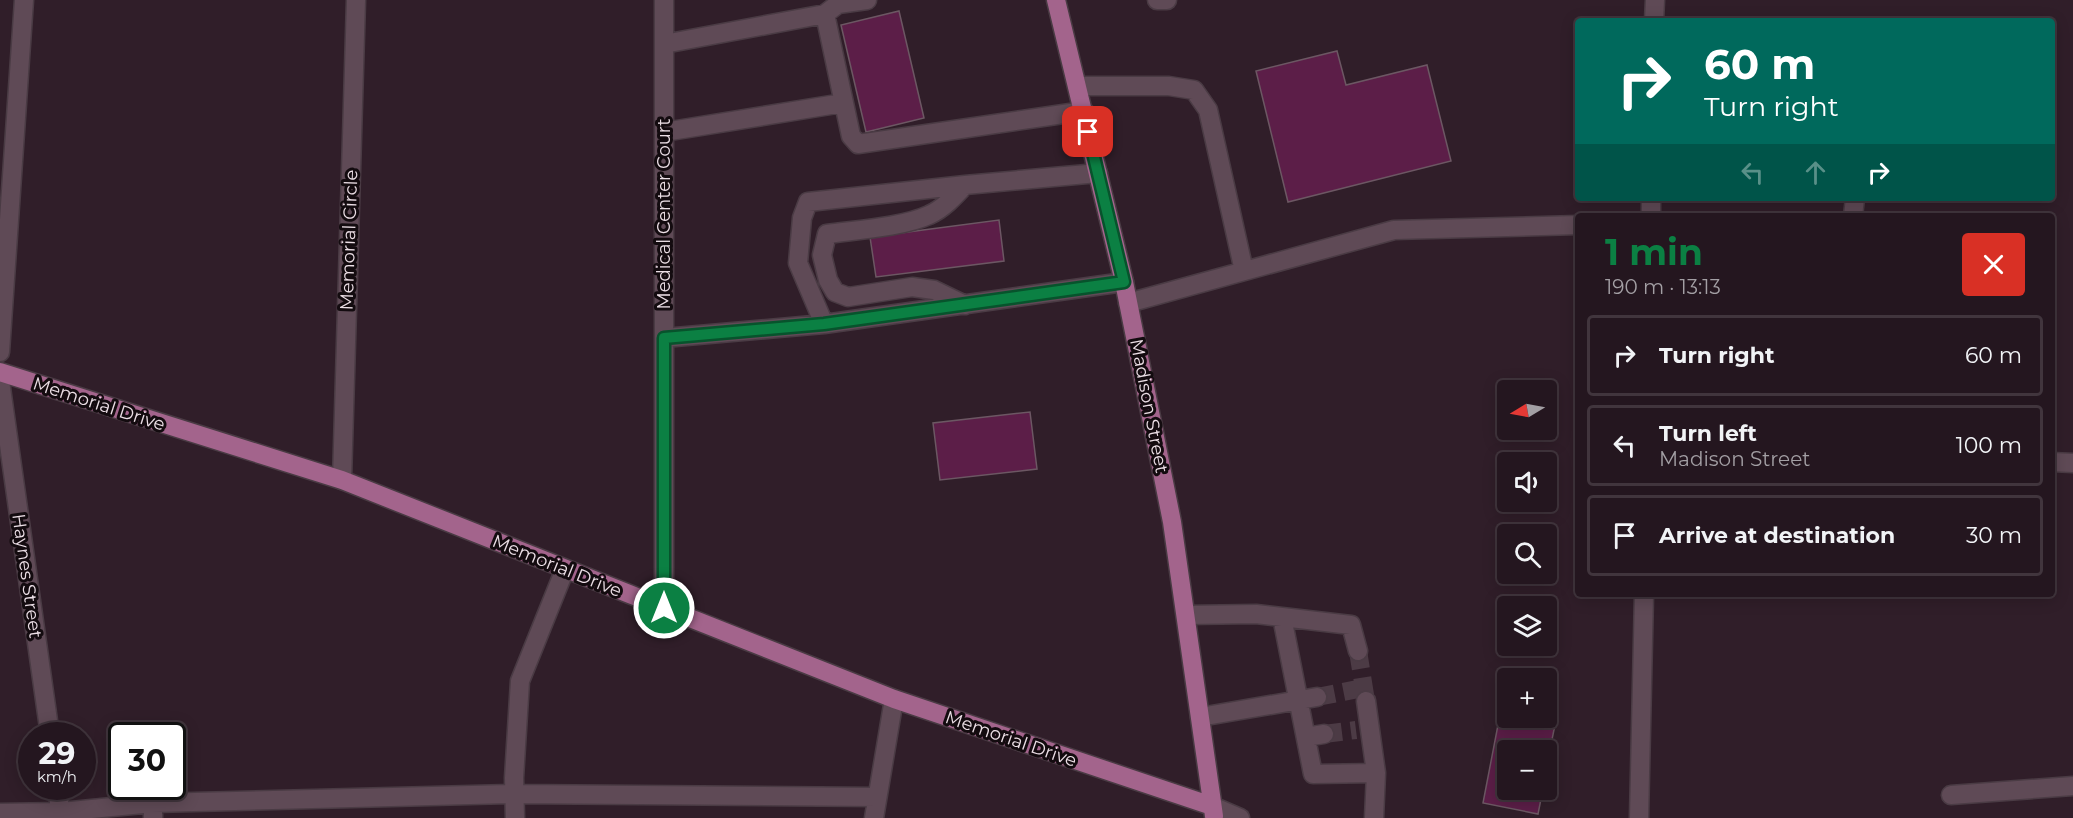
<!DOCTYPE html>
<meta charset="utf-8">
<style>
:root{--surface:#24161f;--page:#2c1f28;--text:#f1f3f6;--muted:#a39fa4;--line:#41353d;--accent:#0b8043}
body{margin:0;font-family:Montserrat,sans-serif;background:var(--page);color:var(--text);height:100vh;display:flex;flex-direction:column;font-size:22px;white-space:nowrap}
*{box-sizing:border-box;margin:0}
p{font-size:20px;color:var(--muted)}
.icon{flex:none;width:33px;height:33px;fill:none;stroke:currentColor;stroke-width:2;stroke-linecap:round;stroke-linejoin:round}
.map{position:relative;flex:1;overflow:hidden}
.details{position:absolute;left:1575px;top:213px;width:480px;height:384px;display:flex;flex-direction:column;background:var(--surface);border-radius:6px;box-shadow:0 3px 15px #0003,0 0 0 2px var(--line)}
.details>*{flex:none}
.hud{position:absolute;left:1575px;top:18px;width:480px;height:183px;border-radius:6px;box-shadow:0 3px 15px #0003,0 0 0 2px var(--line);background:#00695c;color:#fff;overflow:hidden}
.needle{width:39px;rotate:260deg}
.tools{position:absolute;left:1497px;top:380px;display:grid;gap:12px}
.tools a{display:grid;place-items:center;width:60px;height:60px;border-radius:6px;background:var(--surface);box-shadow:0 3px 15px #0003,0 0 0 2px var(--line);font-size:30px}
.speed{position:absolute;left:18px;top:722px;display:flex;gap:12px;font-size:30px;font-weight:700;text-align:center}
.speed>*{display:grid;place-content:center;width:78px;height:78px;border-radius:50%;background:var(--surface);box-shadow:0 3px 15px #0003,0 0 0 2px var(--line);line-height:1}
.speed small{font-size:15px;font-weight:400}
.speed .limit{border:3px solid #111;border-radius:9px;background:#fff;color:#111}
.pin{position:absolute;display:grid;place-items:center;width:51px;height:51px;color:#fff;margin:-26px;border-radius:12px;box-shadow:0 3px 9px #0006}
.me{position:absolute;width:66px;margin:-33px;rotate:0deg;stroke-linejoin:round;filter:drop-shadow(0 0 4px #0008)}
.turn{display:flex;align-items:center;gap:21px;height:126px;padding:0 30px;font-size:27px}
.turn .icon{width:78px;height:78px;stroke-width:2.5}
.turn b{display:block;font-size:42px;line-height:51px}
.lanes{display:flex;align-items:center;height:57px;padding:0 30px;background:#0003;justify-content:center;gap:30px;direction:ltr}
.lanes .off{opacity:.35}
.round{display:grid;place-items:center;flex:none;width:63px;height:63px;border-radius:6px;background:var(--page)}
.head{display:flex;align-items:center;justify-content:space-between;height:102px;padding:0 30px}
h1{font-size:36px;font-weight:700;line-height:45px;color:var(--accent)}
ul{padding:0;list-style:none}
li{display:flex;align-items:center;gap:18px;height:81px;margin:0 12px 9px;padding:0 18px;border:3px solid var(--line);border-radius:6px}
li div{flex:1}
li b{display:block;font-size:22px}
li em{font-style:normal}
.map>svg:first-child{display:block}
.building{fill:#5c1e48;stroke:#6c5763;stroke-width:1.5}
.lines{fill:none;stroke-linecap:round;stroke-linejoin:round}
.minor-tunnel{stroke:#4c3b45;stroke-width:18;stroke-dasharray:18 9;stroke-linecap:butt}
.minor-casing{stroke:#4a3b44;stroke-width:21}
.major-casing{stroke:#4a3b44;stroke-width:21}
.minor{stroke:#5f4a56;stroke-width:18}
.major{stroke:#a3648c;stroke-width:18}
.route-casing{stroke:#07532c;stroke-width:15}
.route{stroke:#0b8043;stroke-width:10}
.labels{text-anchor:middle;stroke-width:6;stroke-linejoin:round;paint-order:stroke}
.street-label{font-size:18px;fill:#ecdfe6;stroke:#130b0f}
</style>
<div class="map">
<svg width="2073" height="818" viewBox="0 0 2073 818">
<rect width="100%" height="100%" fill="#301e29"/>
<path class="building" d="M 899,11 L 924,118 L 866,132 L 841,25 Z
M 1337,51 L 1346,85 L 1427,65 L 1451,161 L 1288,202 L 1256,71 Z
M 999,220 L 1004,261 L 876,277 L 870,237 Z
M 1030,412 L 1037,469 L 940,480 L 933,423 Z
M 1503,699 L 1508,700 L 1508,717 L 1546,717 L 1546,708 L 1558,710 L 1546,769 L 1546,750 L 1508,750 L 1508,789 L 1543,789 L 1538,814 L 1483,803 Z"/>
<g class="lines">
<path class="minor-tunnel" d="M 1358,651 L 1366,701
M 1317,697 L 1363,688
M 1324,734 L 1356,730"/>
<defs>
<path id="minor" d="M 867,0 L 838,4 L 825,14 L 851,136 L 858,144 L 1084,111
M 1157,0 L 1167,0
M 1654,21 L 1655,0
M 664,44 L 825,14
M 1077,86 L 1169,86 L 1194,90 L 1208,110 L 1244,271
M 664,132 L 843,103
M 1098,173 L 965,185 L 808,202 L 802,218 L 798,263 L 824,324 L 1124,282
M 965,185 C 955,196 943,209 929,215 C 903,227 856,230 827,234 L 822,255 L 828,280 L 835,292 L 848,297 L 912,287 L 934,290 L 965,305
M 1651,216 L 1651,198
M 1853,216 L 1855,198
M 1128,303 L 1394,230 L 1578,225
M 664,338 L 824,324
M 0,352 L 24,0
M 0,381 L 50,735
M 2052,462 L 2073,463
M 342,480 L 356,0
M 664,608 L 664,0
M 1186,615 L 1256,614 L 1351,625 L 1358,651
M 1282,617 L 1313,774 L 1376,773
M 1366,701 L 1376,773 L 1374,818
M 1200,717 L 1317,697
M 1306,737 L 1324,734
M 57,786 L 61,818
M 1951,795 L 2073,786
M 1212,806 L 1240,818
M 0,813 L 61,812 L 153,803
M 153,818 L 153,803 L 514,794 L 877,797
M 515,818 L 514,778 L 520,681 L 565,569
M 874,818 L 894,699
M 1639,818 L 1644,594"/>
<path id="major" d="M 1056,0 L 1124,282 L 1172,522 L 1214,816
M 0,372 L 342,480 L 894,699 L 1212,806"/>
</defs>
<use href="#minor" class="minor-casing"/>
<use href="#major" class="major-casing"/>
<use href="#minor" class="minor"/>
<use href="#major" class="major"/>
</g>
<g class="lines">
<defs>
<path id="route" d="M 664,608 L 664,338 L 824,324 L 1124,282 L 1088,132"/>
</defs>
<use href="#route" class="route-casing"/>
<use href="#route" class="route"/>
</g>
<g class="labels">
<g class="street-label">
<text transform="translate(664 214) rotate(-90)" y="6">Medical Center Court</text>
<text transform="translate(349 240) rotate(-88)" y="6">Memorial Circle</text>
<text transform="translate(99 404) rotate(18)" y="6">Memorial Drive</text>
<text transform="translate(1149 406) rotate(79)" y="6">Madison Street</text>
<text transform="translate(557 566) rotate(22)" y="6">Memorial Drive</text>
<text transform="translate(27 576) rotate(82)" y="6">Haynes Street</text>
<text transform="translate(1011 739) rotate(19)" y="6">Memorial Drive</text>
</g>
</g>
</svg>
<div class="tools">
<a><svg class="needle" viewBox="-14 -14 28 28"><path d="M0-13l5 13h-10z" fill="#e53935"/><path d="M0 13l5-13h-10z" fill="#a39fa4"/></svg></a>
<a><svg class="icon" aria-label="sound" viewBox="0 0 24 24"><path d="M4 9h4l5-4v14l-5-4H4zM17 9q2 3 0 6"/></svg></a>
<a><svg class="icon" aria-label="search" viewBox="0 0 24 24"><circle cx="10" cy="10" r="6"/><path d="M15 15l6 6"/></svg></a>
<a><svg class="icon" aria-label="layers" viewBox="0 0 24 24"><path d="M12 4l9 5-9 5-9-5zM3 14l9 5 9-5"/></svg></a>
<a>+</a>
<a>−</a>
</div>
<div class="speed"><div>29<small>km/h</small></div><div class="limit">30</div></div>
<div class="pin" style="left:1088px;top:132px;background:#d93025"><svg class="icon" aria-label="arrive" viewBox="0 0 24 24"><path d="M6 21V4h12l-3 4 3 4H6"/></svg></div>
<svg class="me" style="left:664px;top:608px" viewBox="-20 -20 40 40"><circle r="17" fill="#0b8043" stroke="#fff" stroke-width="3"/><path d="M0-11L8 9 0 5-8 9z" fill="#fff"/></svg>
<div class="hud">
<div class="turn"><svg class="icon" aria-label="right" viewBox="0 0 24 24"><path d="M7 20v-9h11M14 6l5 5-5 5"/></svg><div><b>60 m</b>Turn right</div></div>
<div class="lanes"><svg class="icon off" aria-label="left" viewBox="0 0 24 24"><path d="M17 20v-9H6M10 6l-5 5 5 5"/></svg><svg class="icon off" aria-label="ahead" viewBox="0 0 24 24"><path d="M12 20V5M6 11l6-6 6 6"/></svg><svg class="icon" aria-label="right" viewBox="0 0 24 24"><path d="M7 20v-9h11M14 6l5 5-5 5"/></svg></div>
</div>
<section class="details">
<div class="head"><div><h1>1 min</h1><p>190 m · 13:13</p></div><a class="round" style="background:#d93025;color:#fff"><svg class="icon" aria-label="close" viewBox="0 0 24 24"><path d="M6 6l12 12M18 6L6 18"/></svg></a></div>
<ul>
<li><svg class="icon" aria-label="right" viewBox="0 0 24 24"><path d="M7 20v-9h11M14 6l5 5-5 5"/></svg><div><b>Turn right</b></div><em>60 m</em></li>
<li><svg class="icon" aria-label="left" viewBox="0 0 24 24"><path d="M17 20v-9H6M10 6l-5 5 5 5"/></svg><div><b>Turn left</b><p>Madison Street</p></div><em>100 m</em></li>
<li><svg class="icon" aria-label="arrive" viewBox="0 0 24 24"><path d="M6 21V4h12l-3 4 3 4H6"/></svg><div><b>Arrive at destination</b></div><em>30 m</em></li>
</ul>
</section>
</div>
